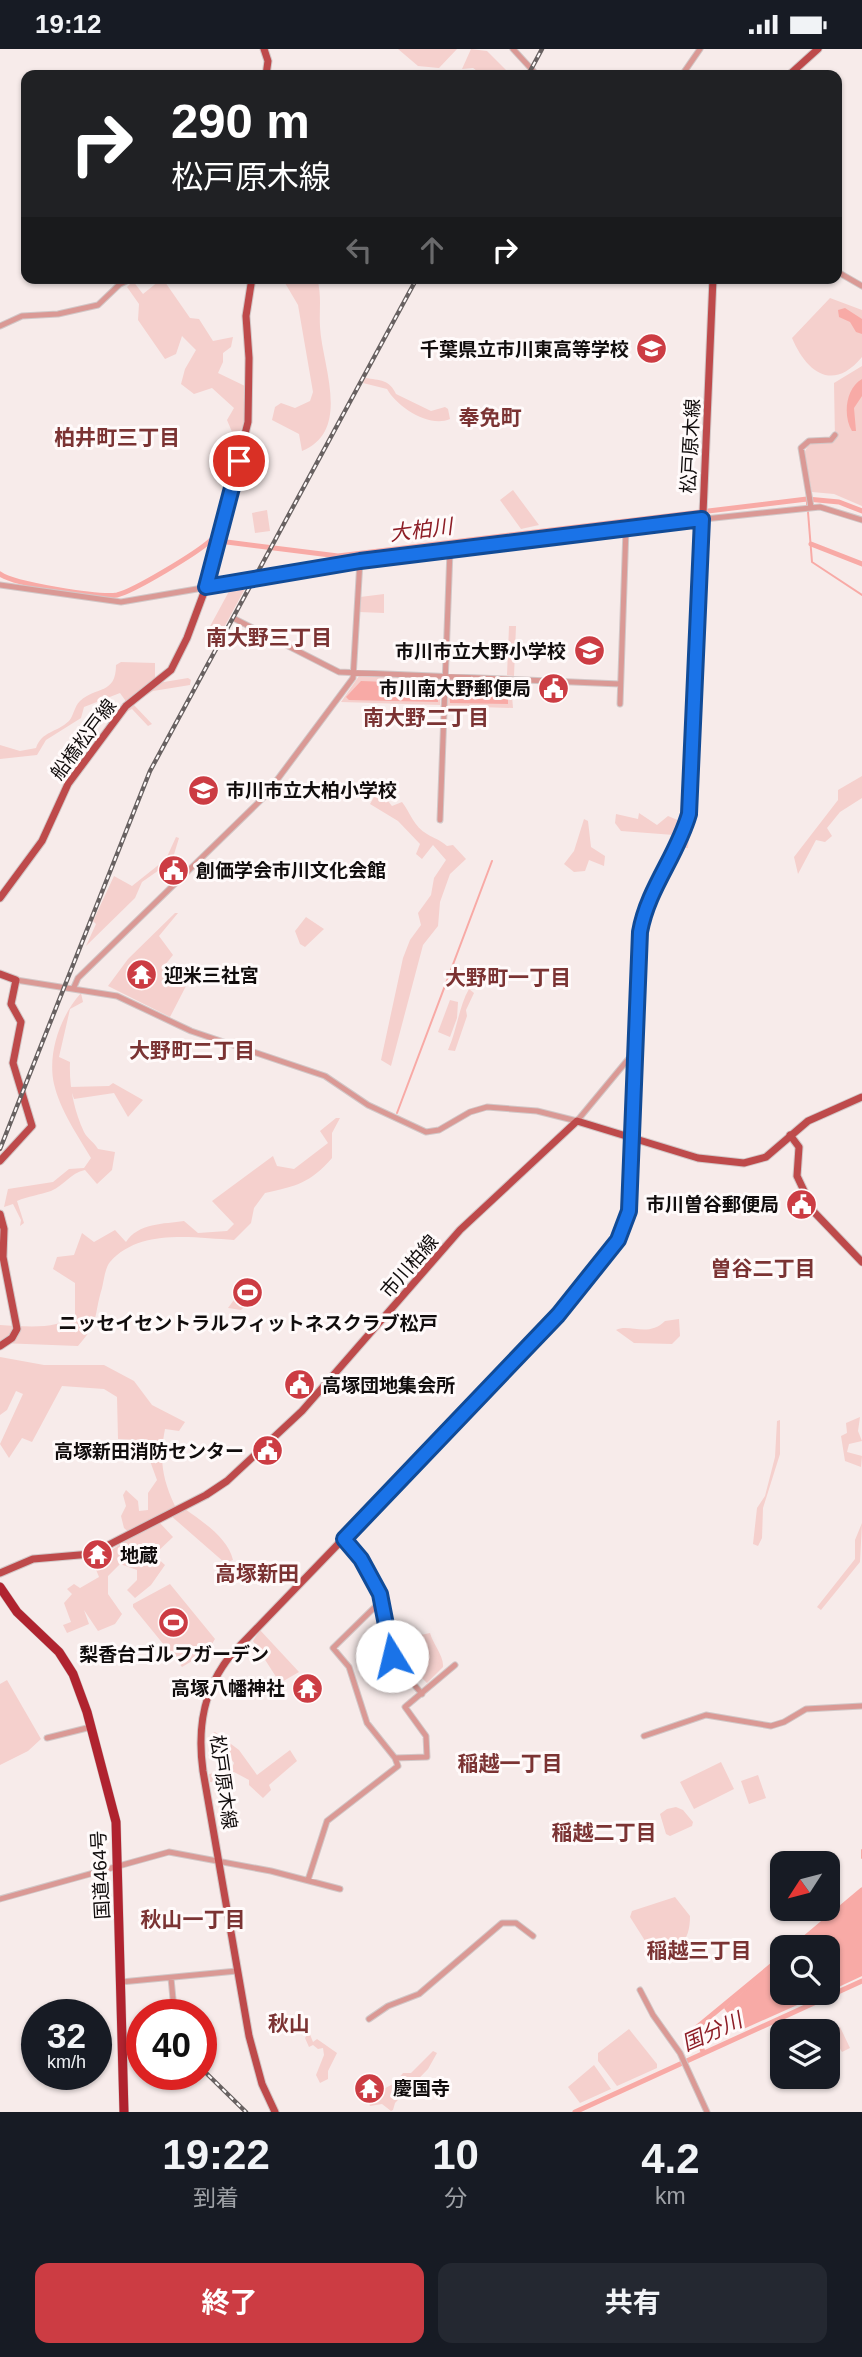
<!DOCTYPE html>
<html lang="ja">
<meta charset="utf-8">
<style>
:root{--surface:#171b24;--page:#242831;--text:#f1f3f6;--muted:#9ea1a6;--accent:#cc3c43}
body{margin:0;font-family:Arial,"Noto Sans JP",sans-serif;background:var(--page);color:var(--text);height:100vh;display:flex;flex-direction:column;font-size:26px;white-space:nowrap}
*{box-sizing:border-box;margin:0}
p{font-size:23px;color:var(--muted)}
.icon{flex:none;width:38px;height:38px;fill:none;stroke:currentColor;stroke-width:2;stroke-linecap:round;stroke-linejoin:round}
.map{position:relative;height:2063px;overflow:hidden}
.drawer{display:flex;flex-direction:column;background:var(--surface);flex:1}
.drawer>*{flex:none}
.banner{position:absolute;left:21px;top:21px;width:821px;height:214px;border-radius:14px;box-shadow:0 2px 5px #0004;background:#202124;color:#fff;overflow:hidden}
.needle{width:46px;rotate:234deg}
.controls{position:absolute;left:770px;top:1802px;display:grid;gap:14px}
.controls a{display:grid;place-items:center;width:70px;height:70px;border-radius:14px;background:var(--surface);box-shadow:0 2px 5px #0004;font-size:35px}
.speed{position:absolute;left:21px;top:1950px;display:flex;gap:14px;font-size:35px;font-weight:700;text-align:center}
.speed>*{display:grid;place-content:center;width:91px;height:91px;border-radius:50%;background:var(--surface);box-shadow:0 2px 5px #0004;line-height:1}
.speed small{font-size:18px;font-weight:400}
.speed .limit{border:10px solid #d22;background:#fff;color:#111}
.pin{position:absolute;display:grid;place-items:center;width:60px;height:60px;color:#fff;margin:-30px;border:4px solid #fff;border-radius:50%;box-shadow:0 2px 7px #0007}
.me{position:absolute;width:77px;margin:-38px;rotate:351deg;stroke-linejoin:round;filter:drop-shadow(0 0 5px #0008)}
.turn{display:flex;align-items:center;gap:24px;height:147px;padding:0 35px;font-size:32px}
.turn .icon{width:91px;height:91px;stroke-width:2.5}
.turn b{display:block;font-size:49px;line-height:60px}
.lanes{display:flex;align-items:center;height:66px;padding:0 35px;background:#0003;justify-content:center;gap:35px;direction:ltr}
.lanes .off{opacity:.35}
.eta{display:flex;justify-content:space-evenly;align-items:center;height:119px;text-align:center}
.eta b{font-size:42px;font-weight:700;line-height:49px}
.button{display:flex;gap:14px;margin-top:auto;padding:14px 35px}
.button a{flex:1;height:80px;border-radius:14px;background:var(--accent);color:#fff;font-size:28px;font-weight:700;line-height:80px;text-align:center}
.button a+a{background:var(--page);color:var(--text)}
.status{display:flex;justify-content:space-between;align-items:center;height:49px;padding:0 35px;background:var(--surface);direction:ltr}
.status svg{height:19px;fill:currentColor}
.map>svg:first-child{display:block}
.green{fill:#f5d0cd}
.water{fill:#f8aaa6}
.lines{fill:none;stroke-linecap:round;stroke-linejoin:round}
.stream{stroke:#f8aaa6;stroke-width:2}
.river{stroke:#f8aaa6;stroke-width:5}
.minor-casing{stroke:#d2c7c7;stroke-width:7}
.major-casing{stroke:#d2c7c7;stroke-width:9}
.highway-casing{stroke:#d2c7c7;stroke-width:10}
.minor{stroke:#da9995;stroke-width:5}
.major{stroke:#be4a4b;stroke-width:7}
.highway{stroke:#b0232f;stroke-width:9}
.rail-casing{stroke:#686161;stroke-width:4.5}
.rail{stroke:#fffafa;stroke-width:2;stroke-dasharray:5;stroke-linecap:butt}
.major-bridge-casing{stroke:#d2c7c7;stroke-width:9;stroke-linecap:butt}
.major-bridge{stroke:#be4a4b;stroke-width:7}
.route-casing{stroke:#114b97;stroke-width:18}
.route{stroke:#1a73e8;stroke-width:12}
.labels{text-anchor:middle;stroke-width:6;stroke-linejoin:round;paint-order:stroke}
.poi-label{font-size:19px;font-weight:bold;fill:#110d0d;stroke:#fffafa;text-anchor:end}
.street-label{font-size:19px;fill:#110d0d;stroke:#fffafa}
.neighbourhood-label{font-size:21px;font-weight:bold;fill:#7b3333;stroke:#fffafa}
.water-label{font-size:21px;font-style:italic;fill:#8d1d26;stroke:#fffafa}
</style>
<div class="status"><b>19:12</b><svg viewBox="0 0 49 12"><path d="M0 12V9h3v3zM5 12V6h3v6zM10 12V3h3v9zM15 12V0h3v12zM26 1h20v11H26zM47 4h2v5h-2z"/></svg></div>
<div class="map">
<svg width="862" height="2063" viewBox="0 0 862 2063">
<rect width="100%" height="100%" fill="#f7ebea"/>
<path class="green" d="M 398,0 L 457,0 L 439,19 L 418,17 Z
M 471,0 L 487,2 L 511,26 L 483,26 L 473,19 L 462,20 Z
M 287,229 L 317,229 C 322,247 319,260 320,278 C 322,316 352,382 302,402 L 299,385 L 272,371 L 275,358 L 281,354 L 295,359 L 310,352 L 313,343 L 298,256 L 285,234 Z
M 133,232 L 143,245 L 159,232 L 165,233 L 190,269 L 199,270 L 213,292 L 233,288 L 231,298 L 223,304 L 223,313 L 218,324 L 245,337 C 242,351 246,361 244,374 C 243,380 238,383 235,390 L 227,371 L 234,359 L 212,339 L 194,345 L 181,335 L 185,320 L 196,301 L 182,287 L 176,305 L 165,310 L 138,271 L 139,255 L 127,238 Z
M 830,249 L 862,261 L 862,308 C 833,343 807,324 792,289 Z
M 862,317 L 862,457 L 834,445 L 812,443 L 804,404 L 809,395 L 835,391 L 834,334 Z
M 365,329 C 380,331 390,331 396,345 L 431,362 L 445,358 L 448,360 L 450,370 C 429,379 397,358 387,340 L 363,334 Z
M 513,441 L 539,476 L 521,480 L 500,451 Z
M 267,461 L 270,482 L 255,484 L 252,464 Z
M 249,532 L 220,586 L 208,581 L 233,535 Z
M 384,545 L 384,564 L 359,563 L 360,548 Z
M 509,577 L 516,577 L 514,627 L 507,626 Z
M 121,613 L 155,614 L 155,632 L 158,634 L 188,629 L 191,631 L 190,636 L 153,642 L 133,655 L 152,675 L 148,677 L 132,660 L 126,663 L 125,651 L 120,644 L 84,658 L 81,669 L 46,691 L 37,706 L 0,710 L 0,696 L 20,702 L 36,699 C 42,682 56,684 69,672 C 74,666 74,658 80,652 C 96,637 116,646 116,616 Z
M 359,627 L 438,631 L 441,634 L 440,656 L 341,653 Z
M 449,632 L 511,635 L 513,659 L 447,657 Z
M 862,727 L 862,749 L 840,763 L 827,779 L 832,787 L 825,793 L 816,791 L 798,825 L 794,808 L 838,751 L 838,741 Z
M 374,748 L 388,752 L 392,757 L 402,753 C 410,763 414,778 427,785 C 435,790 439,790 447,797 L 453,796 L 466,810 L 450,825 L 440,853 L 438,877 L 423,896 L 391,1017 L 381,1011 L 403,909 L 410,891 L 421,876 L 418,864 L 431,846 L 434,829 L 446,811 L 433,796 L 422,810 L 416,805 L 420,795 L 398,772 L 370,755 Z
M 639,764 L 657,776 L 668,767 L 680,772 L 680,784 L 689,788 L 688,799 L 680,799 L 680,794 L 674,786 L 621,782 L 615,774 L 616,765 L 638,770 Z
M 584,770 L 588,772 L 591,798 L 605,807 L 604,817 L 589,811 L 585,822 L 574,823 L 564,815 L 574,802 Z
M 176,788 L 179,789 L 172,812 L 142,833 L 135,849 L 86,897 L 96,875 L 93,872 L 114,827 L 132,837 L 166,810 Z
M 175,864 L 178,864 L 159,887 L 173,906 L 165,916 L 177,924 L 186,937 L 170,968 L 108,937 L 128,910 Z
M 306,868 L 324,880 L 305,898 L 300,895 L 295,882 Z
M 469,940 L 474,944 L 466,961 L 467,967 L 455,1002 L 448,1001 C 457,981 459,957 469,940 Z
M 81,944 L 83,953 L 70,960 L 59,1008 L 70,1013 C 69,1038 74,1061 84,1083 C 87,1089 94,1093 98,1100 L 115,1103 L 112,1121 L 97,1135 L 85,1121 C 70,1124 65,1136 51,1142 C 40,1146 28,1147 17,1152 L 24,1174 L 20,1177 L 21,1171 L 13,1155 L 4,1158 L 8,1140 L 53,1133 L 69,1120 L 84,1119 L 91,1109 C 78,1087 60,1061 54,1035 C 47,1004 61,966 81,944 Z
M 450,951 L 458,953 L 457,969 L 450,988 L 438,983 Z
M 113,1034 L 143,1051 L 128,1068 L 114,1044 L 74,1050 L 70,1038 L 109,1037 Z
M 336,1069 L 340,1069 L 332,1084 L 332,1109 C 310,1134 297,1137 265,1144 L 254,1159 L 251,1174 L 234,1191 C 194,1189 140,1179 110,1213 C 105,1219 104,1231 102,1239 C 93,1269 100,1272 78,1297 L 0,1294 L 0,1276 C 23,1277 59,1282 75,1265 L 75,1234 L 53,1220 L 57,1208 L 74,1206 L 82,1184 L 94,1193 L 115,1181 L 126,1193 C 138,1174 164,1175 184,1172 L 198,1184 L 227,1182 L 234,1175 L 212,1152 L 273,1107 L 277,1117 L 294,1120 L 328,1094 L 320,1082 Z
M 250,1229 L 256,1234 L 253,1239 L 256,1242 L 253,1249 L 241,1261 L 228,1259 Z
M 679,1270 L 680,1287 L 672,1295 L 634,1294 L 616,1281 C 629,1274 648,1289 665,1272 Z
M 0,1308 L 44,1316 L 104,1316 L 134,1332 L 152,1356 L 185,1373 L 179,1382 L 165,1380 C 159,1410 162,1429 175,1457 L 159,1473 L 173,1488 L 154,1506 L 165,1516 L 151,1536 L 135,1549 L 127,1541 L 137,1531 L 137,1521 L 120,1515 L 108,1527 L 108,1545 L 122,1565 L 115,1575 L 98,1582 L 84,1561 L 89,1575 L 67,1584 L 63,1576 L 71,1573 L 64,1554 L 72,1545 L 67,1540 L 74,1535 L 80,1539 L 99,1528 L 93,1513 L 133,1487 L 124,1479 L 121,1467 L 126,1457 L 123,1446 L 126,1441 L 138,1452 L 139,1462 L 148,1461 L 148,1444 L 157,1431 L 146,1401 L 138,1391 L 118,1390 L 117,1348 L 104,1340 L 62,1337 L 32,1393 L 22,1389 L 9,1409 L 0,1395 L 23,1345 L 16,1342 L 7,1361 L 0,1366 Z
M 860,1368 L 858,1382 L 862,1392 L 849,1395 L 847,1403 L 862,1407 L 861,1418 L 845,1412 L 841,1387 L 847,1384 L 846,1374 Z
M 780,1371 L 780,1405 L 763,1459 L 762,1489 L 758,1497 L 753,1495 L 757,1459 L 765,1447 L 775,1408 L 777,1372 Z
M 185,1460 C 203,1473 228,1489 233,1511 L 225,1514 L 170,1466 Z
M 862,1474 L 860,1513 L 821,1561 L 817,1558 L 855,1510 L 855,1491 Z
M 170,1535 L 215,1590 L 207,1603 L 182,1618 L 133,1558 L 133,1555 Z
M 260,1581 L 299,1623 L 280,1634 L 253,1592 Z
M 414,1584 L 416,1587 L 430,1584 C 433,1595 444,1607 443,1618 L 427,1634 L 422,1629 L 426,1624 L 416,1613 L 404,1587 Z
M 7,1631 L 41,1690 L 28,1702 L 0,1716 L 0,1635 Z
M 215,1683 L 239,1701 L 257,1726 L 290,1701 L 297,1712 L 269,1736 L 271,1741 L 263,1749 L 249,1736 L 249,1731 L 234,1723 L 228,1724 L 229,1734 L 210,1733 L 209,1725 L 231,1721 L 234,1714 L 213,1684 Z
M 721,1713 L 734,1740 L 694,1760 L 680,1733 Z
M 758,1726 L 766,1749 L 749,1755 L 741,1732 Z
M 676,1758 L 683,1761 L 693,1773 L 692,1777 L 670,1787 L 666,1785 L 660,1765 L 667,1760 Z
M 675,1848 L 690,1867 C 690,1894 678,1902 654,1906 L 630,1868 L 632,1862 Z
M 840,1978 L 850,1999 L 842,2003 L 839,1998 L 832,2000 L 828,1984 Z
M 629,1980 L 657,2015 L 657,2019 L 617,2037 L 598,2012 L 598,2004 Z
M 309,1983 L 313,1993 L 317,1990 L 337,2004 L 328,2022 L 328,2030 L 320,2034 L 316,2026 L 324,2006 L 323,1999 L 318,2000 L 313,1996 L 309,1998 L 305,1989 Z
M 433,2002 L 437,2004 L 428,2020 L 395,2054 L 393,2061 L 391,2062 L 382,2055 L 370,2057 L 366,2049 L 395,2034 L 403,2024 L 411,2024 Z
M 594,2016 L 611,2040 L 580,2054 L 568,2038 Z"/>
<path class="water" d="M 845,259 L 862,270 L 862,285 L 856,283 L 850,273 L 839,268 L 838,261 Z
M 862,330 L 862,347 L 854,359 L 856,382 L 852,382 C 843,367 845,340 862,330 Z
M 361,632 L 437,635 L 438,653 L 349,651 L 346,648 Z
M 452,635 L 504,638 L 508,642 L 508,655 L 450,654 L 449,636 Z
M 862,1843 L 862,1927 L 828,1943 L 828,1899 L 795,1899 Z
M 782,1910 L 782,1944 L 824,1944 L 739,1982 L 724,1959 Z"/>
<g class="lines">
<path class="stream" d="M 807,450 L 807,457
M 808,463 L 812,513 L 862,546
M 397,1064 L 492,812
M 862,1801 L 862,1809"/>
<path class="river" d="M 811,495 L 862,515
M 0,525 C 13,535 100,549 117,546 C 134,542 197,504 211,491 L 338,507 L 807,450 L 839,453 L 862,462
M 793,1899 L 862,1841
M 703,2003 L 695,1980 L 782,1908
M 575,2063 L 862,1932"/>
<defs>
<path id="minor" d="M 513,0 L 537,26
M 682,26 L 700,0
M 836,222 L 862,237
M 0,277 L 22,267 L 58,265 L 98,256 L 120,235 L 132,229
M 811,458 L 801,399 L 809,392 L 831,391 L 835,386
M 0,536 L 121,553 L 360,512 L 676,473 L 820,458 L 862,471
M 235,570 L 339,623 L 620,635
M 620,655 L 626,479
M 440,771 L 450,501
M 16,931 L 117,947 L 191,982 L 325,1027 L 368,1056 L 426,1083 L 439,1081 L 470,1063 L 487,1058 L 537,1062 L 577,1072 L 635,1002
M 74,938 L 78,929 L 265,747 L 353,629 L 360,512
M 344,1490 L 355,1501 L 380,1545 L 394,1612 L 422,1645
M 644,1687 L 706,1666 L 771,1677 L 784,1673 L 806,1660 L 862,1657
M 47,1689 L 91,1678
M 395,1709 L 427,1708 L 426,1687 L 405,1658 L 455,1616
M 308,1831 L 327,1772 L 398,1717 L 395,1709 L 367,1674 L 349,1618 L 333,1599 L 382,1551
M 0,1850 L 169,1803 L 271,1822 L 340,1840
M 171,1929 L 173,1950
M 121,1933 L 237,1922
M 640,1941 L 653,1966 L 680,2004 L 707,2063
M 369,1970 L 388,1957 L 419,1945 L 502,1874 L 516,1874 L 533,1887"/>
<path id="major" d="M 264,0 L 268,12 L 266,26
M 789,26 L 818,0
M 0,849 L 42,792 L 68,735 L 126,657 L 171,621 L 187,589 L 206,538 L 248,373 L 249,309 L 246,267 L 252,229
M 0,925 L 16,931 L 11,955 L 21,973 L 13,1014 L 32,1077 L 0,1112
M 634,1055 L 640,883 L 651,843 L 685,778 L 691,747 L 713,229
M 790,1086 L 799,1098 L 797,1127 L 814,1163 L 862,1213
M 0,1165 L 4,1180 L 3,1208 L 17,1280 L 12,1289 L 0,1297
M 0,1524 L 33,1510 L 91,1505 L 206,1446 L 227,1432 L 302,1362 L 460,1181 L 577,1072 L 698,1109 L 744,1114 L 766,1108 L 808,1072 L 862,1048
M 275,2063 L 262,2035 L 249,1987 L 203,1722 C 197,1679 203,1640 231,1606 L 515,1312 L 589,1228"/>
<path id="highway" d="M 0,1538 L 17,1563 L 59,1603 L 73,1625 L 87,1663 L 116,1773 L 124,2063"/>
</defs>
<use href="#minor" class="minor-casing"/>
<use href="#major" class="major-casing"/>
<use href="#highway" class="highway-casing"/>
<use href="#minor" class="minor"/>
<use href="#major" class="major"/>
<use href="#highway" class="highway"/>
<defs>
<path id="rail" d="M 528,26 L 542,0
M 0,1100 L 150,722 L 417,229
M 201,2019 L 246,2063"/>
</defs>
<use href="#rail" class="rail-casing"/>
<use href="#rail" class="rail"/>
<defs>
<path id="major-bridge" d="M 589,1228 L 618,1191 L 629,1162 L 634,1055"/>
</defs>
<use href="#major-bridge" class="major-bridge-casing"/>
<use href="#major-bridge" class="major-bridge"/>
</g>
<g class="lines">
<defs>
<path id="route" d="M 239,412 L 206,538 L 360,512 L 702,470 L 689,765 C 677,807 648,839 640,883 L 629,1162 L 618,1191 L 558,1266 L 344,1490 L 361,1510 L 380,1545 L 392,1607"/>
</defs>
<use href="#route" class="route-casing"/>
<use href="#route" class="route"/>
</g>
<defs>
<symbol id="school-disc" viewBox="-11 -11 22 22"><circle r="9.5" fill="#cc3c43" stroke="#fffafa"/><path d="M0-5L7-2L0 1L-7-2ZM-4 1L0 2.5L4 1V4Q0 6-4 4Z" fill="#fff"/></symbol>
<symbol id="civic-disc" viewBox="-11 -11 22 22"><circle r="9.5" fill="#cc3c43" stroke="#fffafa"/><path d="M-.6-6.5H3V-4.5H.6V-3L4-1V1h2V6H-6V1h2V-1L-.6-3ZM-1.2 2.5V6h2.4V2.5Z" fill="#fff"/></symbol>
<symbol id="temple-disc" viewBox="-11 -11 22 22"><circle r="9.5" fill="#cc3c43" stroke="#fffafa"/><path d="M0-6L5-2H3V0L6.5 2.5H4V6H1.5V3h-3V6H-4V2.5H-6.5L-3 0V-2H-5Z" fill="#fff"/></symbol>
<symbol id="stadium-disc" viewBox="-11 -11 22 22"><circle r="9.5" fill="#cc3c43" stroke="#fffafa"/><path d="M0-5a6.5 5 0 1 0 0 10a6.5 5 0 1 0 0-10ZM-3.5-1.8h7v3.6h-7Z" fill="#fff"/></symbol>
</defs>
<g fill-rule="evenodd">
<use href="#school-disc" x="634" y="282" width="35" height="35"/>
<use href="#school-disc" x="572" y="584" width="35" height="35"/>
<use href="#civic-disc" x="536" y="622" width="35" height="35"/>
<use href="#school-disc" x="186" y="724" width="35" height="35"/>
<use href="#civic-disc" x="156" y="804" width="35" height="35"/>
<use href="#temple-disc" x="124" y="908" width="35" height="35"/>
<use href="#civic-disc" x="784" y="1138" width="35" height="35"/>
<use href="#stadium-disc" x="230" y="1226" width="35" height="35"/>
<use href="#civic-disc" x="282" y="1318" width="35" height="35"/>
<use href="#civic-disc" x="250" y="1384" width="35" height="35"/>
<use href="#temple-disc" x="80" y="1488" width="35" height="35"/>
<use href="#stadium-disc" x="156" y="1556" width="35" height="35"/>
<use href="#temple-disc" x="290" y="1622" width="35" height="35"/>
<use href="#temple-disc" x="352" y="2022" width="35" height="35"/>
</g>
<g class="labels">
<g class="poi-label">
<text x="629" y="307">千葉県立市川東高等学校</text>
<text x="566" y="609">市川市立大野小学校</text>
<text x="531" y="646">市川南大野郵便局</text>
<text x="226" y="748" text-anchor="start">市川市立大柏小学校</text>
<text x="196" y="828" text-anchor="start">創価学会市川文化会館</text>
<text x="164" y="933" text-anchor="start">迎米三社宮</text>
<text x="779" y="1162">市川曽谷郵便局</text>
<text x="248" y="1281" text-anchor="middle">ニッセイセントラルフィットネスクラブ松戸</text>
<text x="322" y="1343" text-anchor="start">高塚団地集会所</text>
<text x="244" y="1409">高塚新田消防センター</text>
<text x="120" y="1513" text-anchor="start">地蔵</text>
<text x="174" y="1612" text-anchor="middle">梨香台ゴルフガーデン</text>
<text x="285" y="1646">高塚八幡神社</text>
<text x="393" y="2046" text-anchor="start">慶国寺</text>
</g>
<g class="street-label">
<text transform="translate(690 397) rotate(-87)" y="7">松戸原木線</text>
<text transform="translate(83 690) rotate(-53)" y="7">船橋松戸線</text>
<text transform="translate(409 1217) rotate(-49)" y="7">市川柏線</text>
<text transform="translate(224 1733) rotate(82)" y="7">松戸原木線</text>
<text transform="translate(100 1826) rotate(-93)" y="7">国道464号</text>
</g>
<g class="neighbourhood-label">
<text x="490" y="376">奉免町</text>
<text x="117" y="396">柏井町三丁目</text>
<text x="269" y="596">南大野三丁目</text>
<text x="426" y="676">南大野二丁目</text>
<text x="508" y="936">大野町一丁目</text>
<text x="192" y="1009">大野町二丁目</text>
<text x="763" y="1227">曽谷二丁目</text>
<text x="257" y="1532">高塚新田</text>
<text x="510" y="1722">稲越一丁目</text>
<text x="604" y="1791">稲越二丁目</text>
<text x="193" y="1878">秋山一丁目</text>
<text x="699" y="1909">稲越三丁目</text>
<text x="289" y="1982">秋山</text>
</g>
<g class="water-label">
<text transform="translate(421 481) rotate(-7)" y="7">大柏川</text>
<text transform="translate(712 1983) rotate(-24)" y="7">国分川</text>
</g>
</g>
</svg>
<div class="controls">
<a><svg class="needle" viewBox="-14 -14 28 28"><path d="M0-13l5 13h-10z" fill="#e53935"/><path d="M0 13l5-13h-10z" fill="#9ea1a6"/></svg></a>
<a><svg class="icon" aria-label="search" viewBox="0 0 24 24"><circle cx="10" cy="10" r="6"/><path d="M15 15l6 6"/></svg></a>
<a><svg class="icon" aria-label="layers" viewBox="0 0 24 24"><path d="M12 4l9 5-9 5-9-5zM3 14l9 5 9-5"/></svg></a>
</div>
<div class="speed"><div>32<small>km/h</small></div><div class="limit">40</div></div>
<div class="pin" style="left:239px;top:412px;background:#d93025"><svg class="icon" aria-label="arrive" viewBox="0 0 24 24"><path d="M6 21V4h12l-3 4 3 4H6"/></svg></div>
<svg class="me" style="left:392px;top:1607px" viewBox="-20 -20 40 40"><circle r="19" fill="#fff"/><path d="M0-13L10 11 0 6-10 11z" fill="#1a73e8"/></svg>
<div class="banner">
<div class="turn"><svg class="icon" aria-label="right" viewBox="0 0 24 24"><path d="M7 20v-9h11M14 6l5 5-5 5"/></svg><div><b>290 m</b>松戸原木線</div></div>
<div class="lanes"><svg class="icon off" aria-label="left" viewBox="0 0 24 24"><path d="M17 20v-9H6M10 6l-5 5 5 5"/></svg><svg class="icon off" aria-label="ahead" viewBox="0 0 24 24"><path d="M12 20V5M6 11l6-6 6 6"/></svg><svg class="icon" aria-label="right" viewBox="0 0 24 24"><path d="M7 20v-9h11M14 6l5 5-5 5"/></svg></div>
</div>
</div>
<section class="drawer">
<div class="eta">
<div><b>19:22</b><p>到着</p></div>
<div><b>10</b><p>分</p></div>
<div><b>4.2</b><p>km</p></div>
</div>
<div class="button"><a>終了</a><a>共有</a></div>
</section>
